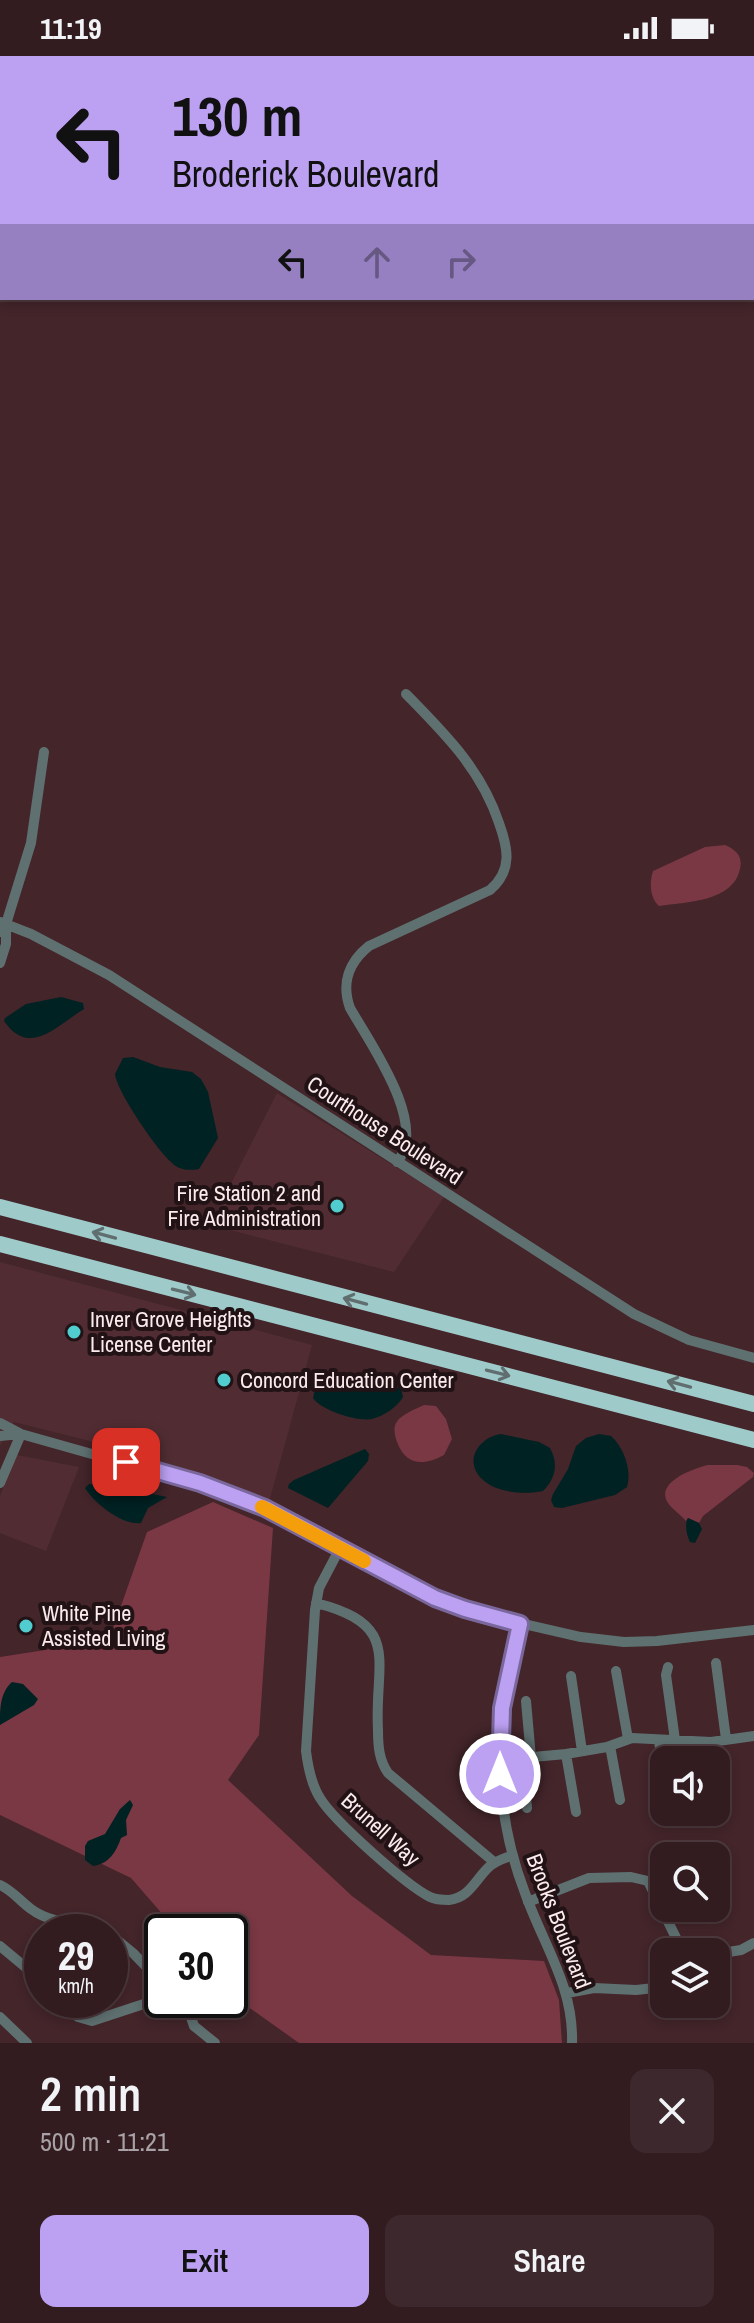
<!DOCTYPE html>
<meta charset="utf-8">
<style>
:root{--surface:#321c20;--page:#3d292d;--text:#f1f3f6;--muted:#a8a1a5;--line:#4d3a3e;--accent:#bca0f2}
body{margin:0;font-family:"Archivo Narrow",sans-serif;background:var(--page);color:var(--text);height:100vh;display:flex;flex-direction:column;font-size:30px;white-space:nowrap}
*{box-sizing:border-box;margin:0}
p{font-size:26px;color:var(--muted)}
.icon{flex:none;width:44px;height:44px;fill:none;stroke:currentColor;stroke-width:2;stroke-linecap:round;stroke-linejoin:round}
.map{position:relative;height:1987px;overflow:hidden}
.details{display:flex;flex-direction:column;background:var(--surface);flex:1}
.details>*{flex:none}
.banner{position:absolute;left:0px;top:0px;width:754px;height:244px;box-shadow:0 4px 12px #0003,0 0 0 2px var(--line);background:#bca0f2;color:#111;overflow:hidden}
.tools{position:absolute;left:650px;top:1690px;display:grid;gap:16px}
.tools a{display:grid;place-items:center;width:80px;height:80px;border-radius:16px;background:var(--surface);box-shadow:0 4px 12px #0003,0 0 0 2px var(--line);font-size:40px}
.speed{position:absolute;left:24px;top:1858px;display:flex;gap:16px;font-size:40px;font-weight:700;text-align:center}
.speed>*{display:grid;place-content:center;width:104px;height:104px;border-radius:50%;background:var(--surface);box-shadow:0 4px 12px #0003,0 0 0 2px var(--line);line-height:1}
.speed small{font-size:20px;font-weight:400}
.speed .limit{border:4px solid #111;border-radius:12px;background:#fff;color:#111}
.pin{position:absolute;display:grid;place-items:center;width:68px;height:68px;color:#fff;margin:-34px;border-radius:16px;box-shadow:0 4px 12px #0006}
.me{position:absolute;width:88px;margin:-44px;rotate:0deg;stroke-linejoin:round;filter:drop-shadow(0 0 6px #0008)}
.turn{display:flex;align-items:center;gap:28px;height:168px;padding:0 40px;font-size:36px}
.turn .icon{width:104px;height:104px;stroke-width:2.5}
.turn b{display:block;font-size:56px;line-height:68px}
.lanes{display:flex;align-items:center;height:76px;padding:0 40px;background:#0003;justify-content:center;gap:40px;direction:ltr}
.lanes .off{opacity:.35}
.round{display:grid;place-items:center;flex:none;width:84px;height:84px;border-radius:16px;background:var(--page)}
.summary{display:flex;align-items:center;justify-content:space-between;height:136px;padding:0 40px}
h1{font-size:48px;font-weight:600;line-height:60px}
.primary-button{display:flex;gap:16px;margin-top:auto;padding:16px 40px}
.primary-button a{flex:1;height:92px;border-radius:16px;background:var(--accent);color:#111;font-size:32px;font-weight:600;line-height:92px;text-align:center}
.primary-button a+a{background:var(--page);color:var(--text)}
.status{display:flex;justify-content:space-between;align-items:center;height:56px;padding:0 40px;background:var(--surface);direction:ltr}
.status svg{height:22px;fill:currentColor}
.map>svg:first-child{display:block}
.built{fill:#512d33}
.green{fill:#7a3744}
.water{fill:#002223}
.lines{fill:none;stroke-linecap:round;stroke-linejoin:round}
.minor{stroke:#5f7070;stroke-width:10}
.highway{stroke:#9ecaca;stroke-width:16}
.oneway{stroke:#606e70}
.route-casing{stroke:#7a689d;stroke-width:20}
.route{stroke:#bca0f2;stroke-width:14}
.slow{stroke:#f59e0b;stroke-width:14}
.poi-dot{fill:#52cdcf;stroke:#211315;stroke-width:3}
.labels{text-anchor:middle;stroke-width:8;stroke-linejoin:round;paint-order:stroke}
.street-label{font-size:22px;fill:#fcebed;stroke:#211315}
.poi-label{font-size:22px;fill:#fcebed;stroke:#211315;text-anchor:start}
</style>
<div class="status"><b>11:19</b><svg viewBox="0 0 49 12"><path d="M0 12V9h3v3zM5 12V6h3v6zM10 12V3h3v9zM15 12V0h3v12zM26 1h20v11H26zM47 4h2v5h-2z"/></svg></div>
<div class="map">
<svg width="754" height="1987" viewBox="0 0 754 1987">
<rect width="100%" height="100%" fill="#43252a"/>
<path class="built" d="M 277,1037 L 444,1141 L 394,1216 L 210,1169 Z
M 0,1206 L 312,1289 L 269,1446 L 185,1413 L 114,1391 L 14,1366 L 0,1390 Z
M 17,1399 L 79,1411 L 46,1495 L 0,1477 L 0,1440 Z"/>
<path class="green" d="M 725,789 C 736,794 743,800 740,813 C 733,846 686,846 659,850 C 650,842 649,827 653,815 L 705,791 Z
M 424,1349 L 436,1350 L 446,1363 L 452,1383 L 444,1399 C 424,1410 406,1410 397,1386 C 395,1380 393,1373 396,1367 C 401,1358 416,1353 424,1349 Z
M 708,1409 L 737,1409 L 747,1411 L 754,1417 L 753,1421 L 703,1460 L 699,1467 L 688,1462 L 686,1465 C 681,1459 672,1453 668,1447 C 654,1426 695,1412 708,1409 Z
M 213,1446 L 273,1472 L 259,1679 L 228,1724 L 352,1840 L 431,1899 L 544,1905 L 559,1944 L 562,1987 L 299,1987 L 237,1943 L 230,1935 L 230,1876 L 178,1876 L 131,1822 L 0,1759 L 0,1601 L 109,1584 L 147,1476 Z"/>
<path class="water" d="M 61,941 L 83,947 L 84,953 C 56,970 30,1002 4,965 L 5,962 L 26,948 Z
M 133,1001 L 160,1011 L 192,1016 L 201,1023 L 208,1036 L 218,1082 L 199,1113 C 188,1115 178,1114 170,1105 C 156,1092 117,1036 115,1018 L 123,1002 Z
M 329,1323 L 398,1332 L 401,1333 L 403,1341 C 397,1351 384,1360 372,1363 C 357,1366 321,1354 313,1342 L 316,1329 Z
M 501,1378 L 539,1386 L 550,1392 C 559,1408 555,1423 543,1435 C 525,1439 496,1437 482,1423 C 463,1405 479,1381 501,1378 Z
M 599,1378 L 611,1380 C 624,1392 632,1414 627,1431 L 615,1439 L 562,1452 L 554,1451 L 551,1444 L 553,1438 L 568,1413 L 576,1390 L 586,1382 Z
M 365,1393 L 369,1398 L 368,1405 L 328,1452 L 288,1432 L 289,1428 L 294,1424 Z
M 89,1428 L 119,1431 L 167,1441 L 148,1452 L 141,1467 C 123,1470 94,1447 85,1432 Z
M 688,1462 L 699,1467 L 702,1473 L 695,1487 L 690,1486 C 687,1480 684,1469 688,1462 Z
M 12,1626 L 23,1628 L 38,1643 L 34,1649 L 0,1669 C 0,1652 0,1637 12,1626 Z
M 130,1744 L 133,1749 L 126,1764 L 127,1779 L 121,1782 C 116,1796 109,1808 93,1810 L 85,1804 L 85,1790 L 88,1785 L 105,1778 L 120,1753 Z"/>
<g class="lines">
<path class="minor" d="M 663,2 L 663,0
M 0,110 L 2,113
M 0,170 L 2,169
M 0,866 L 31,878 L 109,919 L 634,1258 L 689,1284 L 754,1302
M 0,876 L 6,868 L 31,787 L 44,696
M 0,907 L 6,888 L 6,868
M 397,1106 C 429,1069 370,987 350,952 C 341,927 349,906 369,890 L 490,834 C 513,814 508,792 499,767 C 481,713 445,678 406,638
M 0,1367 L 21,1378 L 223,1435 L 265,1452 L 435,1542 L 502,1563 L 581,1581 L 624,1586 L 657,1585 L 754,1574
M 0,1380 L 21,1378
M 0,1427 L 21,1378
M 340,1492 L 319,1532 L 315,1554 L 306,1695 C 308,1711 311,1728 320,1742 C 334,1765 406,1829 430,1841 C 436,1844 442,1844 449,1844 C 470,1842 476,1822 490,1810 C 497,1804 505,1802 513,1799
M 316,1547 C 403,1569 374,1605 378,1674 C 378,1690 379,1704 388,1717 L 494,1806
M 520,1568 C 497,1663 489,1743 525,1837 C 543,1888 574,1931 572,1987
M 716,1607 L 726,1683
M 668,1611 L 666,1619 L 675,1684
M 616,1615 L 628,1683
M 571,1620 L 582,1695
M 526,1645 L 531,1702
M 659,1685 L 664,1720
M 610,1690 L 620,1744
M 566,1698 L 576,1756
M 523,1703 L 527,1752
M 500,1704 L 566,1698 L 607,1691 L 632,1682 L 711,1686 L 754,1680
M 0,1829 C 13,1835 20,1845 31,1853 C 51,1868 78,1867 101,1872 L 107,1876
M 528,1846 L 589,1822 L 631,1821 L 648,1825 L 683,1896
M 110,1878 L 133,1897 L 162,1927
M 0,1890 L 42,1925
M 716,1898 L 741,1894 L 754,1887
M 567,1937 L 594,1932 L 636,1934 L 664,1931
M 61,1944 L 78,1961 L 92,1965 L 162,1942
M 185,1944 L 194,1970 L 215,1987
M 0,1961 L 27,1987"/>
<path class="highway" d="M 0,1151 L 754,1348
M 0,1188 L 754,1384"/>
</g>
<defs><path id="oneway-shaft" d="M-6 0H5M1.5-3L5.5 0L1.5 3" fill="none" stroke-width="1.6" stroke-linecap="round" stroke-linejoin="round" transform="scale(2)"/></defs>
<g class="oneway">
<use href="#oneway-shaft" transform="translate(104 1179) rotate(-165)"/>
<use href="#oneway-shaft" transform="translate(184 1236) rotate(14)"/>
<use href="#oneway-shaft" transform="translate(355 1245) rotate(-165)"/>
<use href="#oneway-shaft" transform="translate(498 1317) rotate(14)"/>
<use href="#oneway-shaft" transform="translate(679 1328) rotate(-165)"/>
</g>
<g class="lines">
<defs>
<path id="route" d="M 126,1406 L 200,1427 L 265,1452 L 435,1542 L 465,1553 L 520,1568 L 502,1652 L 500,1718"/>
</defs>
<use href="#route" class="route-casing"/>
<use href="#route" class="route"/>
<path class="slow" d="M 262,1451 L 364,1505"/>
</g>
<g class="poi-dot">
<circle cx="337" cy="1150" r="8"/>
<circle cx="74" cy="1276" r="8"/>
<circle cx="224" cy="1324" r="8"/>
<circle cx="26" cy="1570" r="8"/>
</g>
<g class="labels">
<g class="street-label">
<text transform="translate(385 1074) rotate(33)" y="8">Courthouse Boulevard</text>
<text transform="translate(381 1773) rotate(42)" y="8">Brunell Way</text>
<text transform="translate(559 1865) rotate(69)" y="8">Brooks Boulevard</text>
</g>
<g class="poi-label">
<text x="321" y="1145" text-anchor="end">Fire Station 2 and<tspan x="321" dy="25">Fire Administration</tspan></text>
<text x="90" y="1271">Inver Grove Heights<tspan x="90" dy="25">License Center</tspan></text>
<text x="240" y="1332">Concord Education Center</text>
<text x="42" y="1565">White Pine<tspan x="42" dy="25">Assisted Living</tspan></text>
</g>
</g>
</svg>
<div class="tools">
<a><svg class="icon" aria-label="sound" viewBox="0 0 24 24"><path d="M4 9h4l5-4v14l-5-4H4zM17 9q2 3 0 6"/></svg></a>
<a><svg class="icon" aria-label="search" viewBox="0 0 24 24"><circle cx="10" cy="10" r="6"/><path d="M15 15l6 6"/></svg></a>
<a><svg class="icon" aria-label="layers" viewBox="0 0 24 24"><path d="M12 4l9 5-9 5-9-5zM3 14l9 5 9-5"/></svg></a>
</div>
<div class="speed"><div>29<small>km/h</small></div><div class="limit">30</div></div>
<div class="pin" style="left:126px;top:1406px;background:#d93025"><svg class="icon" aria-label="arrive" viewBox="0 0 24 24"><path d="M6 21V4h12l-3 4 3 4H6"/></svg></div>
<svg class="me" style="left:500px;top:1718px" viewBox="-20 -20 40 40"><circle r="17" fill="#bca0f2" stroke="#fff" stroke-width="3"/><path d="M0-11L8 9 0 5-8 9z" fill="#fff"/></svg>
<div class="banner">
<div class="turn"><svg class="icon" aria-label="left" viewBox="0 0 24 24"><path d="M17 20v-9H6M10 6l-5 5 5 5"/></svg><div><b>130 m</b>Broderick Boulevard</div></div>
<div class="lanes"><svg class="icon" aria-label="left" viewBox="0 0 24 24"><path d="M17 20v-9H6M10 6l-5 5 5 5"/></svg><svg class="icon off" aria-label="ahead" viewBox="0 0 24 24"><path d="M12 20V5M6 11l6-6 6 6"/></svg><svg class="icon off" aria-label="right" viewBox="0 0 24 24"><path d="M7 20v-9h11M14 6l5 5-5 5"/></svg></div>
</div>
</div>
<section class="details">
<div class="summary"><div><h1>2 min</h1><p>500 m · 11:21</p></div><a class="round"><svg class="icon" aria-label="close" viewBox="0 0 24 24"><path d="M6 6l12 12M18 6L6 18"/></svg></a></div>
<div class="primary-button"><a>Exit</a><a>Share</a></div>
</section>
